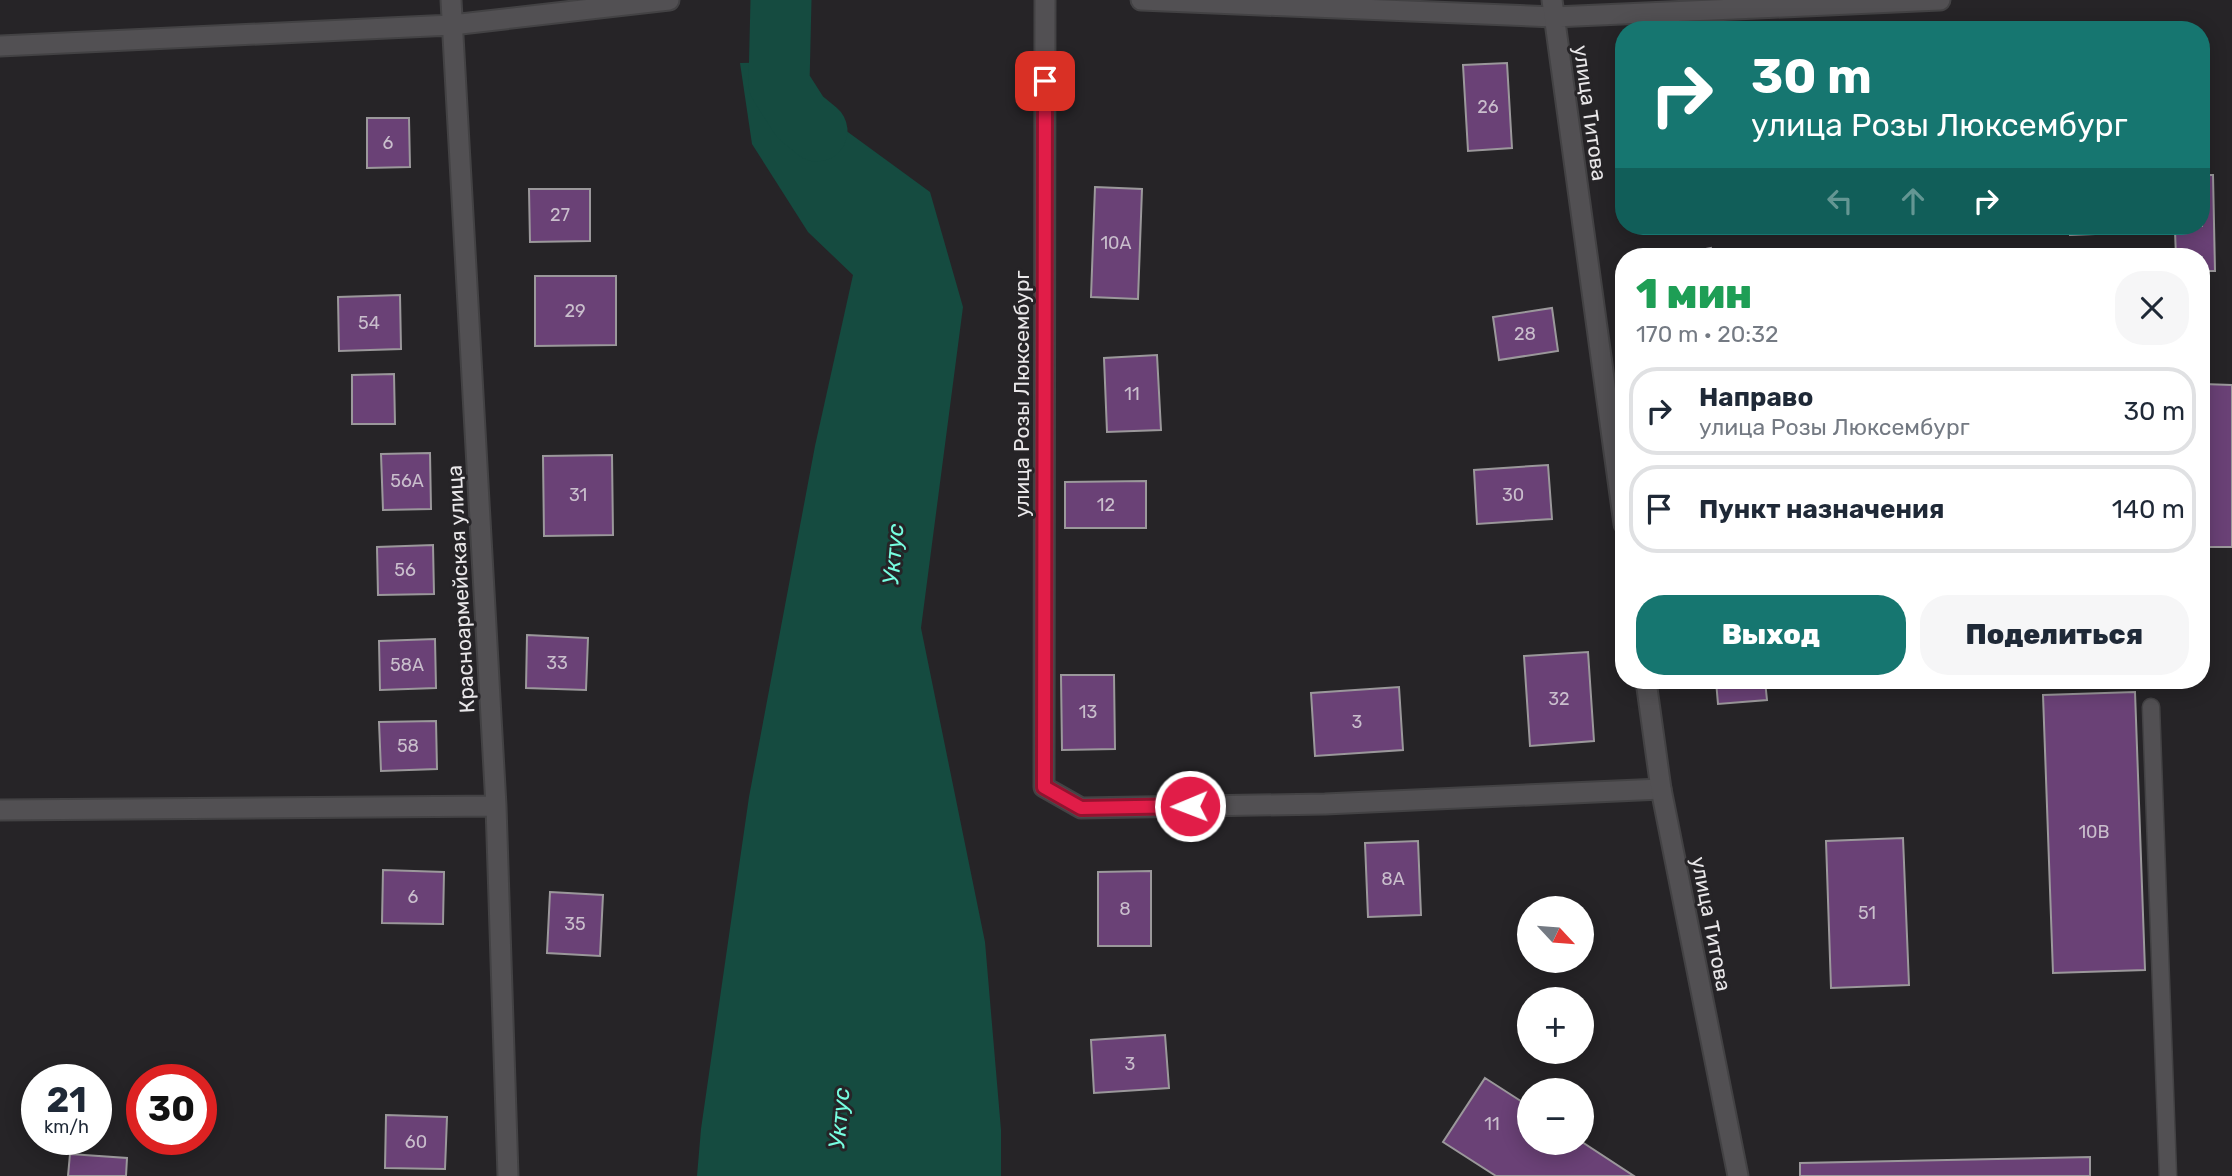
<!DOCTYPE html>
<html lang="ru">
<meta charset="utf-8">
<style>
:root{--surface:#fff;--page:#f6f6f7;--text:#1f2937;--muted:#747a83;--line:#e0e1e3;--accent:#167670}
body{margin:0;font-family:Rubik,sans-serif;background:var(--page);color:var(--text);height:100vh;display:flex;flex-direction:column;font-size:26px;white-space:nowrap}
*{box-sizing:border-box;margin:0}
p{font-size:23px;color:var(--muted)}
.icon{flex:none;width:38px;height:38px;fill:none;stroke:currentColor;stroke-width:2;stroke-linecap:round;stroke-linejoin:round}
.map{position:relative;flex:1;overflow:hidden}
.side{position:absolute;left:1615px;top:248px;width:595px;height:441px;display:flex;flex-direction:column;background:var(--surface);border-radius:28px;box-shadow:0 4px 18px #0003}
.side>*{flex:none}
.top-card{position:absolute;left:1615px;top:21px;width:595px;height:214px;border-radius:28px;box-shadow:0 4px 18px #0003;background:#167670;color:#fff;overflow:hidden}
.needle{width:46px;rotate:116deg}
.buttons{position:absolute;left:1517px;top:896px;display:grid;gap:14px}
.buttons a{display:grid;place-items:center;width:77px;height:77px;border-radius:50%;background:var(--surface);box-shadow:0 4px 18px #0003;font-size:35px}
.speed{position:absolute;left:21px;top:1064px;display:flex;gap:14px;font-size:35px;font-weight:700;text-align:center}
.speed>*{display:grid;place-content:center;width:91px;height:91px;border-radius:50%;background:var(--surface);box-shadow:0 4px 18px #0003;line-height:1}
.speed small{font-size:18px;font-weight:400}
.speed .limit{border:10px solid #d22;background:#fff;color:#111}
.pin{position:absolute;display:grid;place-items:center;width:60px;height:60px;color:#fff;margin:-30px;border-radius:14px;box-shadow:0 4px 10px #0006}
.me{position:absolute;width:77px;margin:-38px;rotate:269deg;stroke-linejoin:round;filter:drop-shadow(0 0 5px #0008)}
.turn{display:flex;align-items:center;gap:24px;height:147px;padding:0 21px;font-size:32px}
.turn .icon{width:91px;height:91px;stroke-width:2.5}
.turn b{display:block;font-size:49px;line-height:60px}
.lanes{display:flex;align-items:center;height:66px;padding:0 21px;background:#0003;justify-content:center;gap:35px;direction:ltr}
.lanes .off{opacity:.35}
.round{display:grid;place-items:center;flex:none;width:74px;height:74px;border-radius:28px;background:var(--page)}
.summary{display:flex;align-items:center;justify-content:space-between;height:119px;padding:0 21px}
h1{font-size:42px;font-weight:800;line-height:52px;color:#1e9e55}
.button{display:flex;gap:14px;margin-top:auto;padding:14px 21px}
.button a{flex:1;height:80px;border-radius:28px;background:var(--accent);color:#fff;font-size:28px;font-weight:800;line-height:80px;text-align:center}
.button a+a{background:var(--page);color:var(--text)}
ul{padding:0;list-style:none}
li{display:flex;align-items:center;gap:21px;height:88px;margin:0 14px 10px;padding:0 7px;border:4px solid var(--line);border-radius:28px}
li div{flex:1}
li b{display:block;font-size:26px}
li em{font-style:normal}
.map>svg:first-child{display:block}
.water{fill:#154b40}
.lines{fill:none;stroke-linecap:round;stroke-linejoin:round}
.river{stroke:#154b40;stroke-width:61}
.building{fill:#6a4176;stroke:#9b989b;stroke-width:2}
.service-casing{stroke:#434244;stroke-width:19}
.minor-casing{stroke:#434244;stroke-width:23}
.tertiary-casing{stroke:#434244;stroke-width:23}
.service{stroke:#525053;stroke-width:16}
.minor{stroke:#525053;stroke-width:19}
.tertiary{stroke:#525053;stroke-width:19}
.route-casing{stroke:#92132f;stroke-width:18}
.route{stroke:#e11d48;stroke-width:12}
.labels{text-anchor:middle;stroke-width:6;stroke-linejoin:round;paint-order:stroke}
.number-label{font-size:18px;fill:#c9becc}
.street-label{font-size:21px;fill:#e9e7e9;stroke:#262427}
.water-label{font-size:23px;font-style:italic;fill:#76fee0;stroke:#262427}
</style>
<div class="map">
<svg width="2232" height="1176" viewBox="0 0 2232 1176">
<rect width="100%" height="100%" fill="#262427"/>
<path class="water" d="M 800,62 L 841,127 L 930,192 L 963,307 L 921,628 L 985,942 L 1001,1130 L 1001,1176 L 697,1176 L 701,1129 L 749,797 L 815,446 L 853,275 L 808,232 L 752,144 L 740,63 Z"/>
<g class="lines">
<path class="river" d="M 781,0 L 779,84 L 800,117 L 817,131"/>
</g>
<path class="building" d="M 1507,63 L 1512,148 L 1468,151 L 1463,65 Z
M 367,118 L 409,118 L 410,167 L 367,168 Z
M 2202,175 L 2213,175 L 2215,271 L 2202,271 L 2202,257 L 2176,257 L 2175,231 L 2070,235 L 2070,226 L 2202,226 Z
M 1095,187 L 1142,189 L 1138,299 L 1091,297 Z
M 529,189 L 590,189 L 590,241 L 530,242 Z
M 1711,248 L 1713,257 L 1665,257 Z
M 535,276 L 616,276 L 616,345 L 535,346 Z
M 400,295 L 401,349 L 339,351 L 338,297 Z
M 1552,308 L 1558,351 L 1499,360 L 1493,317 Z
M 1157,355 L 1161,430 L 1107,432 L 1104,358 Z
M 394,374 L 395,424 L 352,424 L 352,375 Z
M 2203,384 L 2232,385 L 2232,547 L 2202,547 Z
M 430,453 L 431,509 L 383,510 L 381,454 Z
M 612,455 L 613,535 L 544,536 L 543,456 Z
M 1548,465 L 1552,519 L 1477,524 L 1474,470 Z
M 1146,481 L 1146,528 L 1065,528 L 1065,482 Z
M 433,545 L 434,594 L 378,595 L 377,547 Z
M 527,635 L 588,638 L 586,690 L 526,688 Z
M 435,639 L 436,688 L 380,690 L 379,641 Z
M 1588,652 L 1594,741 L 1530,746 L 1524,656 Z
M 1061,675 L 1114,675 L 1115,749 L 1062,750 Z
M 1716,681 L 1765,681 L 1767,700 L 1718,704 Z
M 1399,687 L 1403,750 L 1315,756 L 1311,693 Z
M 2135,692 L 2145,970 L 2053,973 L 2043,695 Z
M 436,721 L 437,769 L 381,771 L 379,722 Z
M 1903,838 L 1909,985 L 1831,988 L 1826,841 Z
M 1418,841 L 1421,915 L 1368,917 L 1365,843 Z
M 383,870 L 444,872 L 443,924 L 382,923 Z
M 1151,871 L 1151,946 L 1098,946 L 1098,872 Z
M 550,892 L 603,895 L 600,956 L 547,953 Z
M 1165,1035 L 1169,1088 L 1094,1093 L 1091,1040 Z
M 1485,1078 L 1530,1107 L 1530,1143 L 1582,1142 L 1634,1176 L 1496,1176 L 1443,1142 Z
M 386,1115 L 447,1117 L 445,1169 L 385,1168 Z
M 70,1154 L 127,1158 L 126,1176 L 68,1176 Z
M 2090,1157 L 2090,1176 L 1800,1176 L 1800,1163 Z"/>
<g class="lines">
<defs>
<path id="service" d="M 2151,707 L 2168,1176"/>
<path id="minor" d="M 451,0 L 496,806 L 508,1176
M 1045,0 L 1044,787 L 1081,808 L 1325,804 L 1661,789
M 1141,0 L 1554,17
M 0,46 L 452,25 L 669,0
M 0,810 L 496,806"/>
<path id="tertiary" d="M 1552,0 L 1624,524
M 1554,17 L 1940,0
M 1646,681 L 1661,789 L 1738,1176"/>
</defs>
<use href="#service" class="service-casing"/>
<use href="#minor" class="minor-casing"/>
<use href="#tertiary" class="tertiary-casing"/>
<use href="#service" class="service"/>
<use href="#minor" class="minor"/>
<use href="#tertiary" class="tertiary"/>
</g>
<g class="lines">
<defs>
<path id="route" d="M 1045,81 L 1044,787 L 1081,808 L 1190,806"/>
</defs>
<use href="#route" class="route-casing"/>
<use href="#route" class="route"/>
</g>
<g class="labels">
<g class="number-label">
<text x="1488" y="113">26</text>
<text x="388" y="149">6</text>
<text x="560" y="221">27</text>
<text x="1116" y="249">10А</text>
<text x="575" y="317">29</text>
<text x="369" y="329">54</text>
<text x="1525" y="340">28</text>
<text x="1132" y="400">11</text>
<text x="407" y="487">56А</text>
<text x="578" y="501">31</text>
<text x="1513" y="501">30</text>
<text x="1106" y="511">12</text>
<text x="405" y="576">56</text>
<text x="557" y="669">33</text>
<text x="407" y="671">58А</text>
<text x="1559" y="705">32</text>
<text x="1088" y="718">13</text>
<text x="1357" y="728">3</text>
<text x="408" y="752">58</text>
<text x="2094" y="838">10В</text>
<text x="1393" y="885">8А</text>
<text x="413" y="903">6</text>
<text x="1125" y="915">8</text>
<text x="1867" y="919">51</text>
<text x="575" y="930">35</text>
<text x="1130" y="1070">3</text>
<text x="1492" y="1130">11</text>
<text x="416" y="1148">60</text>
</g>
<g class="street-label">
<text transform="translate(1590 113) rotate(82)" y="7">улица Титова</text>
<text transform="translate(1022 394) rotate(-90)" y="7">улица Розы Люксембург</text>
<text transform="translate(461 589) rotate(-93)" y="7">Красноармейская улица</text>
<text transform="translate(1711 924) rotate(79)" y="7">улица Титова</text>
</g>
<g class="water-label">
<text transform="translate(893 554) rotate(-85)" y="8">Уктус</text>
<text transform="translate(839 1118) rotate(-85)" y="8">Уктус</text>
</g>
</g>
</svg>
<div class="buttons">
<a><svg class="needle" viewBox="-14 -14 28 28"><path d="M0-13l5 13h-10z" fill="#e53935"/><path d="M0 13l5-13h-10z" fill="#747a83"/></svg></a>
<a>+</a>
<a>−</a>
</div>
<div class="speed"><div>21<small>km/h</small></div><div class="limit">30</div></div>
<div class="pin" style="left:1045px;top:81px;background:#d93025"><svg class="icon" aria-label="arrive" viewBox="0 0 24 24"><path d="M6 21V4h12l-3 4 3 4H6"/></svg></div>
<svg class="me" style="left:1190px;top:806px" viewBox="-20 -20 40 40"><circle r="17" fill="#e11d48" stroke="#fff" stroke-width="3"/><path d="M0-11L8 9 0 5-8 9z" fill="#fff"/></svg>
<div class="top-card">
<div class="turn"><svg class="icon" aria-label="right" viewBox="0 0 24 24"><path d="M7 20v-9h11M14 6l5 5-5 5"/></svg><div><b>30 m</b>улица Розы Люксембург</div></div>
<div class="lanes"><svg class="icon off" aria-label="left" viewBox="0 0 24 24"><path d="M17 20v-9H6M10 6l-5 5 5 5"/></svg><svg class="icon off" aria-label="ahead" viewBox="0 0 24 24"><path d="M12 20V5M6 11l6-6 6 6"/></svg><svg class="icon" aria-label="right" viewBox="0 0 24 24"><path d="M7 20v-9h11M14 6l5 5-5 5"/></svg></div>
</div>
<section class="side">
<div class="summary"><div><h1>1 мин</h1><p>170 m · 20:32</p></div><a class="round"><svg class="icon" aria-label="close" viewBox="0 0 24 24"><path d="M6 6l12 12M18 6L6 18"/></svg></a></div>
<ul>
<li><svg class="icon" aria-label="right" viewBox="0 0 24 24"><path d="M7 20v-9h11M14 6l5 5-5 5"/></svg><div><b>Направо</b><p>улица Розы Люксембург</p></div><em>30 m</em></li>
<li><svg class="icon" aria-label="arrive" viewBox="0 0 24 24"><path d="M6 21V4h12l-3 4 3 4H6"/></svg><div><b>Пункт назначения</b></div><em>140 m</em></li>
</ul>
<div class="button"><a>Выход</a><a>Поделиться</a></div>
</section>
</div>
